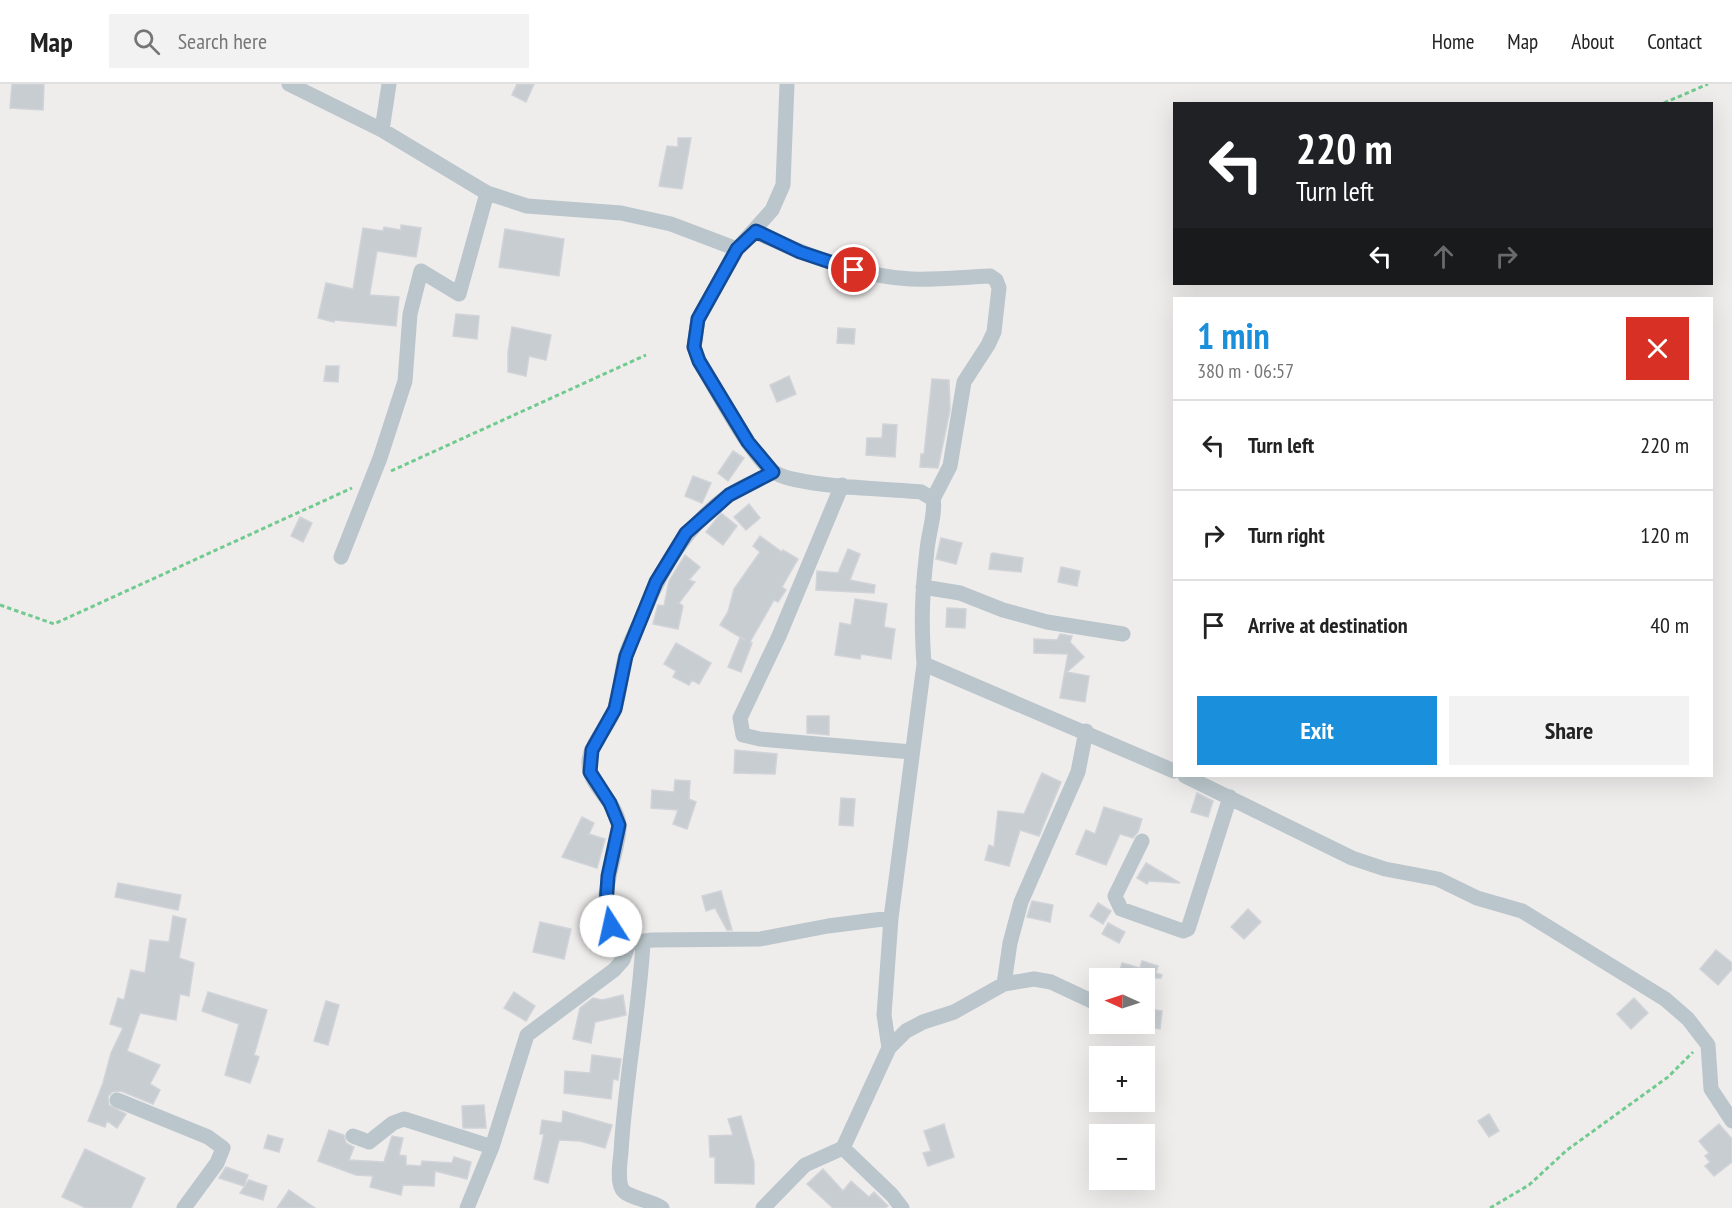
<!DOCTYPE html>
<meta charset="utf-8">
<style>
:root{--surface:#fff;--page:#f2f2f2;--text:#222;--muted:#767676;--line:#e0e0e0;--accent:#1a8fdb}
body{margin:0;font-family:"PT Sans Narrow",sans-serif;background:var(--page);color:var(--text);height:100vh;display:flex;flex-direction:column;font-size:22px;white-space:nowrap}
*{box-sizing:border-box;margin:0}
p{font-size:20px;color:var(--muted)}
.icon{flex:none;width:33px;height:33px;fill:none;stroke:currentColor;stroke-width:2;stroke-linecap:round;stroke-linejoin:round}
.map{position:relative;flex:1;overflow:hidden}
.side{position:absolute;left:1173px;top:213px;width:540px;height:480px;display:flex;flex-direction:column;background:var(--surface);border-radius:0px;box-shadow:0 6px 24px #0002}
.side>*{flex:none}
.banner{position:absolute;left:1173px;top:18px;width:540px;height:183px;border-radius:0px;box-shadow:0 6px 24px #0002;background:#202124;color:#fff;overflow:hidden}
.needle{width:39px;rotate:273deg}
.fabs{position:absolute;left:1089px;top:884px;display:grid;gap:12px}
.fabs a{display:grid;place-items:center;width:66px;height:66px;border-radius:0px;background:var(--surface);box-shadow:0 6px 24px #0002;font-size:30px}
.pin{position:absolute;display:grid;place-items:center;width:51px;height:51px;color:#fff;margin:-26px;border:3px solid #fff;border-radius:50%;box-shadow:0 2px 6px #0007}
.me{position:absolute;width:66px;margin:-33px;rotate:350deg;stroke-linejoin:round;filter:drop-shadow(0 0 4px #0008)}
.turn{display:flex;align-items:center;gap:21px;height:126px;padding:0 24px;font-size:27px}
.turn .icon{width:78px;height:78px;stroke-width:2.5}
.turn b{display:block;font-size:42px;line-height:51px}
.lanes{display:flex;align-items:center;height:57px;padding:0 24px;background:#0003;justify-content:center;gap:30px;direction:ltr}
.lanes .off{opacity:.35}
.round{display:grid;place-items:center;flex:none;width:63px;height:63px;border-radius:0px;background:var(--page)}
.summary{display:flex;align-items:center;justify-content:space-between;height:102px;padding:0 24px}
h1{font-size:36px;font-weight:600;line-height:45px;color:var(--accent)}
.button{display:flex;gap:12px;margin-top:auto;padding:12px 24px}
.button a{flex:1;height:69px;border-radius:0px;background:var(--accent);color:#fff;font-size:24px;font-weight:600;line-height:69px;text-align:center}
.button a+a{background:var(--page);color:var(--text)}
ul{padding:0;list-style:none}
li{display:flex;align-items:center;gap:18px;height:90px;padding:0 24px;border-top:2px solid var(--line)}
li div{flex:1}
li b{display:block;font-size:22px}
li em{font-style:normal}
header{display:flex;align-items:center;gap:36px;box-sizing:border-box;height:84px;padding:0 30px;background:var(--surface);border-bottom:2px solid var(--line)}
header strong{font-size:28px}
nav{display:flex;gap:33px;margin-inline-start:auto;font-size:21px}
.search{width:420px;height:54px;background:var(--page);display:flex;align-items:center;gap:15px;box-sizing:border-box;padding:0 21px;border-radius:0px;color:var(--muted);font-size:22px}
.map>svg:first-child{display:block}
.building{fill:#c8cdd1;stroke:#d0d3d8;stroke-width:1.5}
.lines{fill:none;stroke-linecap:round;stroke-linejoin:round}
.path{stroke:#71cb8f;stroke-width:3;stroke-dasharray:4.5 3;stroke-linecap:butt}
.minor{stroke:#bac6cb;stroke-width:15}
.route-casing{stroke:#114b97;stroke-width:15}
.route{stroke:#1a73e8;stroke-width:10}
</style>
<header>
<strong>Map</strong>
<div class="search"><svg class="icon" aria-label="search" viewBox="0 0 24 24"><circle cx="10" cy="10" r="6"/><path d="M15 15l6 6"/></svg>Search here</div>
<nav><a>Home</a><a>Map</a><a>About</a><a>Contact</a></nav>
</header>
<div class="map">
<svg width="1732" height="1124" viewBox="0 0 1732 1124">
<rect width="100%" height="100%" fill="#efecec"/>
<path class="building" d="M 12,0 L 44,0 L 43,26 L 10,24 Z
M 517,0 L 534,0 L 526,18 L 512,11 Z
M 678,54 L 691,54 L 682,105 L 659,102 L 667,62 L 678,63 Z
M 401,141 L 421,144 L 416,173 L 377,167 L 370,208 L 370,211 L 399,213 L 396,242 L 334,236 L 334,238 L 318,234 L 326,199 L 353,205 L 363,144 L 383,147 L 384,143 L 401,146 Z
M 505,145 L 564,155 L 559,192 L 499,183 Z
M 456,230 L 479,232 L 477,255 L 453,252 Z
M 512,243 L 551,251 L 546,276 L 529,272 L 526,292 L 508,288 L 508,268 Z
M 838,244 L 855,245 L 854,260 L 837,259 Z
M 326,282 L 339,282 L 338,298 L 324,297 Z
M 789,292 L 796,310 L 777,318 L 770,301 Z
M 932,295 L 949,296 L 950,326 L 938,384 L 920,383 L 921,370 L 924,370 Z
M 883,340 L 897,341 L 895,373 L 866,371 L 867,354 L 882,354 Z
M 733,367 L 744,374 L 728,397 L 718,389 Z
M 693,392 L 711,399 L 702,419 L 685,412 Z
M 749,420 L 760,434 L 746,446 L 734,433 Z
M 721,429 L 737,442 L 723,461 L 706,448 Z
M 300,433 L 312,439 L 303,458 L 291,452 Z
M 760,452 L 782,468 L 783,466 L 798,475 L 782,503 L 786,506 L 778,518 L 774,516 L 750,558 L 752,559 L 741,588 L 728,583 L 740,554 L 745,556 L 720,541 L 728,528 L 734,505 L 760,468 L 753,462 Z
M 941,454 L 962,459 L 956,480 L 936,475 Z
M 848,465 L 860,470 L 850,496 L 875,501 L 874,509 L 816,506 L 817,487 L 838,489 Z
M 993,469 L 1023,474 L 1021,488 L 989,485 L 991,470 Z
M 685,471 L 700,483 L 689,496 L 695,498 L 679,519 L 683,522 L 678,545 L 653,540 L 658,521 L 664,522 L 669,497 Z
M 1061,483 L 1080,487 L 1077,502 L 1058,498 Z
M 855,515 L 887,520 L 884,543 L 895,545 L 891,575 L 861,570 L 860,575 L 835,571 L 840,539 L 851,541 Z
M 947,524 L 966,525 L 965,544 L 946,543 Z
M 1060,550 L 1072,552 L 1070,558 L 1084,573 L 1067,588 L 1089,592 L 1085,618 L 1060,614 L 1068,570 L 1034,569 L 1034,555 L 1057,556 Z
M 676,559 L 711,579 L 699,600 L 692,596 L 689,601 L 673,593 L 676,587 L 664,580 Z
M 807,632 L 829,632 L 829,651 L 807,649 Z
M 735,666 L 777,670 L 775,690 L 734,689 Z
M 1042,689 L 1061,698 L 1039,752 L 1020,746 L 1009,782 L 985,776 L 989,761 L 994,763 L 998,727 L 1024,730 Z
M 675,696 L 690,697 L 689,715 L 696,718 L 687,745 L 673,740 L 678,726 L 651,724 L 652,706 L 674,708 Z
M 1197,709 L 1213,717 L 1208,733 L 1191,728 Z
M 841,714 L 855,715 L 853,742 L 839,741 Z
M 1104,723 L 1142,735 L 1138,748 L 1133,754 L 1120,750 L 1106,781 L 1076,770 L 1086,746 L 1095,750 Z
M 582,733 L 594,739 L 589,750 L 605,755 L 597,784 L 562,773 Z
M 1146,779 L 1180,799 L 1149,797 L 1147,800 L 1137,794 Z
M 118,799 L 181,811 L 178,826 L 115,813 Z
M 721,807 L 732,846 L 727,846 L 715,824 L 706,827 L 702,812 Z
M 1032,817 L 1053,821 L 1050,838 L 1027,833 Z
M 1098,819 L 1111,827 L 1103,840 L 1090,832 Z
M 1248,825 L 1261,838 L 1244,855 L 1231,843 Z
M 173,832 L 186,835 L 179,874 L 194,879 L 189,912 L 180,910 L 176,936 L 140,929 L 127,967 L 160,981 L 150,1000 L 160,1006 L 153,1020 L 121,1007 L 112,1008 L 108,1013 L 109,1021 L 126,1030 L 117,1044 L 107,1037 L 105,1043 L 88,1037 L 103,999 L 111,969 L 123,944 L 110,940 L 118,914 L 124,916 L 131,886 L 145,889 L 150,856 L 169,858 Z
M 540,838 L 571,845 L 564,875 L 533,868 Z
M 1108,839 L 1125,848 L 1119,859 L 1102,850 Z
M 1716,866 L 1732,879 L 1732,885 L 1718,901 L 1700,885 Z
M 1142,877 L 1158,882 L 1156,889 L 1162,891 L 1161,894 L 1118,894 L 1122,879 L 1140,884 Z
M 208,908 L 267,926 L 254,971 L 259,973 L 250,999 L 225,991 L 239,940 L 202,927 Z
M 514,908 L 535,922 L 526,937 L 504,924 Z
M 623,911 L 626,931 L 595,938 L 591,959 L 573,955 L 580,924 L 593,914 L 602,916 Z
M 1634,914 L 1648,929 L 1631,945 L 1617,930 Z
M 326,917 L 339,921 L 328,961 L 314,957 Z
M 1144,924 L 1162,927 L 1160,945 L 1144,943 Z
M 592,971 L 621,975 L 618,996 L 613,995 L 611,1015 L 564,1009 L 565,987 L 590,989 Z
M 484,1021 L 486,1044 L 463,1044 L 462,1022 Z
M 563,1027 L 612,1041 L 605,1064 L 580,1057 L 559,1056 L 548,1099 L 534,1095 L 544,1050 L 540,1050 L 542,1036 L 562,1039 Z
M 1489,1030 L 1499,1047 L 1489,1053 L 1478,1037 Z
M 741,1032 L 754,1078 L 754,1100 L 715,1099 L 715,1073 L 710,1073 L 709,1052 L 733,1051 L 728,1035 Z
M 944,1040 L 954,1073 L 928,1082 L 923,1069 L 931,1067 L 924,1047 Z
M 1719,1040 L 1732,1055 L 1732,1078 L 1714,1092 L 1705,1082 L 1710,1078 L 1705,1072 L 1709,1069 L 1699,1057 Z
M 329,1046 L 344,1051 L 346,1059 L 354,1063 L 349,1076 L 384,1078 L 392,1052 L 403,1054 L 399,1071 L 406,1072 L 406,1081 L 421,1082 L 422,1077 L 452,1079 L 454,1073 L 471,1078 L 467,1095 L 435,1087 L 434,1102 L 403,1101 L 401,1111 L 370,1103 L 373,1092 L 356,1091 L 318,1077 Z
M 268,1051 L 283,1055 L 279,1068 L 264,1064 Z
M 85,1065 L 145,1094 L 131,1124 L 86,1124 L 62,1113 Z
M 226,1083 L 248,1091 L 244,1102 L 219,1094 Z
M 823,1085 L 843,1107 L 851,1097 L 869,1113 L 874,1108 L 888,1122 L 885,1124 L 833,1124 L 807,1100 Z
M 249,1096 L 267,1102 L 263,1116 L 240,1109 Z
M 289,1106 L 315,1124 L 277,1124 Z"/>
<g class="lines">
<path class="path" d="M 1664,19 L 1708,0
M 391,387 L 646,271
M 0,521 L 54,540 L 352,404
M 1490,1124 L 1529,1101 L 1567,1066 L 1668,993 L 1693,968"/>
<path class="minor" d="M 289,0 L 382,46 L 487,109 L 527,122 L 621,129 L 671,140 L 737,165
M 787,0 L 783,101 L 772,126 L 737,165 L 698,235 L 694,263 L 699,277 C 716,305 749,369 772,387 C 793,403 891,405 921,408 L 933,415 C 936,428 928,451 927,466 C 922,508 921,538 924,580
M 382,46 L 389,0
M 755,148 C 805,170 856,192 911,195 C 937,196 964,193 990,192 L 996,196 L 999,204 L 994,248 L 988,261 L 964,298 L 950,382 L 933,415
M 773,388 C 759,396 742,402 729,411 C 687,441 663,482 644,528 C 638,543 629,559 625,574 C 621,590 620,608 615,624 C 610,642 591,657 589,677 C 587,704 621,718 619,746 C 616,781 585,837 629,859 L 652,856 L 760,855 L 828,842 L 891,834
M 842,401 L 779,552 L 740,634 L 743,651 L 760,655 L 912,668
M 341,473 L 380,374 L 405,297 L 410,230 L 421,187 L 459,210 L 487,109
M 923,503 L 960,509 L 1003,526 L 1047,538 L 1123,550
M 1185,692 L 1352,774 L 1385,785 L 1438,795 L 1477,814 L 1522,827 L 1665,915 L 1688,935 L 1708,961 L 1711,1005 L 1732,1037
M 1142,757 L 1115,812 L 1121,825 L 1183,847 L 1188,845 L 1230,713
M 643,859 C 639,929 625,998 621,1068 C 620,1079 617,1095 622,1105 C 627,1114 651,1116 662,1124
M 1004,900 L 1010,859 L 1021,818 L 1078,688 L 1086,647
M 889,964 L 906,947 L 923,938 L 954,928 L 1004,900 L 1034,895 L 1051,898 L 1100,921
M 117,1016 L 208,1053 L 223,1064 L 217,1079 L 184,1124
M 353,1052 L 369,1058 L 393,1039 L 404,1035 L 492,1063
M 843,1064 L 892,1111 L 902,1124
M 467,1124 L 492,1063 L 527,951 L 614,886 L 623,876 L 629,859
M 763,1124 L 805,1081 L 843,1064 L 889,964 L 884,931 L 891,834 L 924,580 L 1174,687"/>
</g>
<g class="lines">
<defs>
<path id="route" d="M 611,842 L 606,822 L 608,792 L 619,741 L 610,719 L 590,688 L 592,666 L 615,625 L 626,572 L 656,498 L 686,449 L 729,411 L 773,388 L 748,358 L 699,277 L 694,263 L 698,235 L 737,165 L 756,147 L 800,168 L 854,186"/>
</defs>
<use href="#route" class="route-casing"/>
<use href="#route" class="route"/>
</g>
</svg>
<div class="fabs">
<a><svg class="needle" viewBox="-14 -14 28 28"><path d="M0-13l5 13h-10z" fill="#e53935"/><path d="M0 13l5-13h-10z" fill="#767676"/></svg></a>
<a>+</a>
<a>−</a>
</div>
<div class="pin" style="left:854px;top:186px;background:#d93025"><svg class="icon" aria-label="arrive" viewBox="0 0 24 24"><path d="M6 21V4h12l-3 4 3 4H6"/></svg></div>
<svg class="me" style="left:611px;top:842px" viewBox="-20 -20 40 40"><circle r="19" fill="#fff"/><path d="M0-13L10 11 0 6-10 11z" fill="#1a73e8"/></svg>
<div class="banner">
<div class="turn"><svg class="icon" aria-label="left" viewBox="0 0 24 24"><path d="M17 20v-9H6M10 6l-5 5 5 5"/></svg><div><b>220 m</b>Turn left</div></div>
<div class="lanes"><svg class="icon" aria-label="left" viewBox="0 0 24 24"><path d="M17 20v-9H6M10 6l-5 5 5 5"/></svg><svg class="icon off" aria-label="ahead" viewBox="0 0 24 24"><path d="M12 20V5M6 11l6-6 6 6"/></svg><svg class="icon off" aria-label="right" viewBox="0 0 24 24"><path d="M7 20v-9h11M14 6l5 5-5 5"/></svg></div>
</div>
<section class="side">
<div class="summary"><div><h1>1 min</h1><p>380 m · 06:57</p></div><a class="round" style="background:#d93025;color:#fff"><svg class="icon" aria-label="close" viewBox="0 0 24 24"><path d="M6 6l12 12M18 6L6 18"/></svg></a></div>
<ul>
<li><svg class="icon" aria-label="left" viewBox="0 0 24 24"><path d="M17 20v-9H6M10 6l-5 5 5 5"/></svg><div><b>Turn left</b></div><em>220 m</em></li>
<li><svg class="icon" aria-label="right" viewBox="0 0 24 24"><path d="M7 20v-9h11M14 6l5 5-5 5"/></svg><div><b>Turn right</b></div><em>120 m</em></li>
<li><svg class="icon" aria-label="arrive" viewBox="0 0 24 24"><path d="M6 21V4h12l-3 4 3 4H6"/></svg><div><b>Arrive at destination</b></div><em>40 m</em></li>
</ul>
<div class="button"><a>Exit</a><a>Share</a></div>
</section>
</div>
